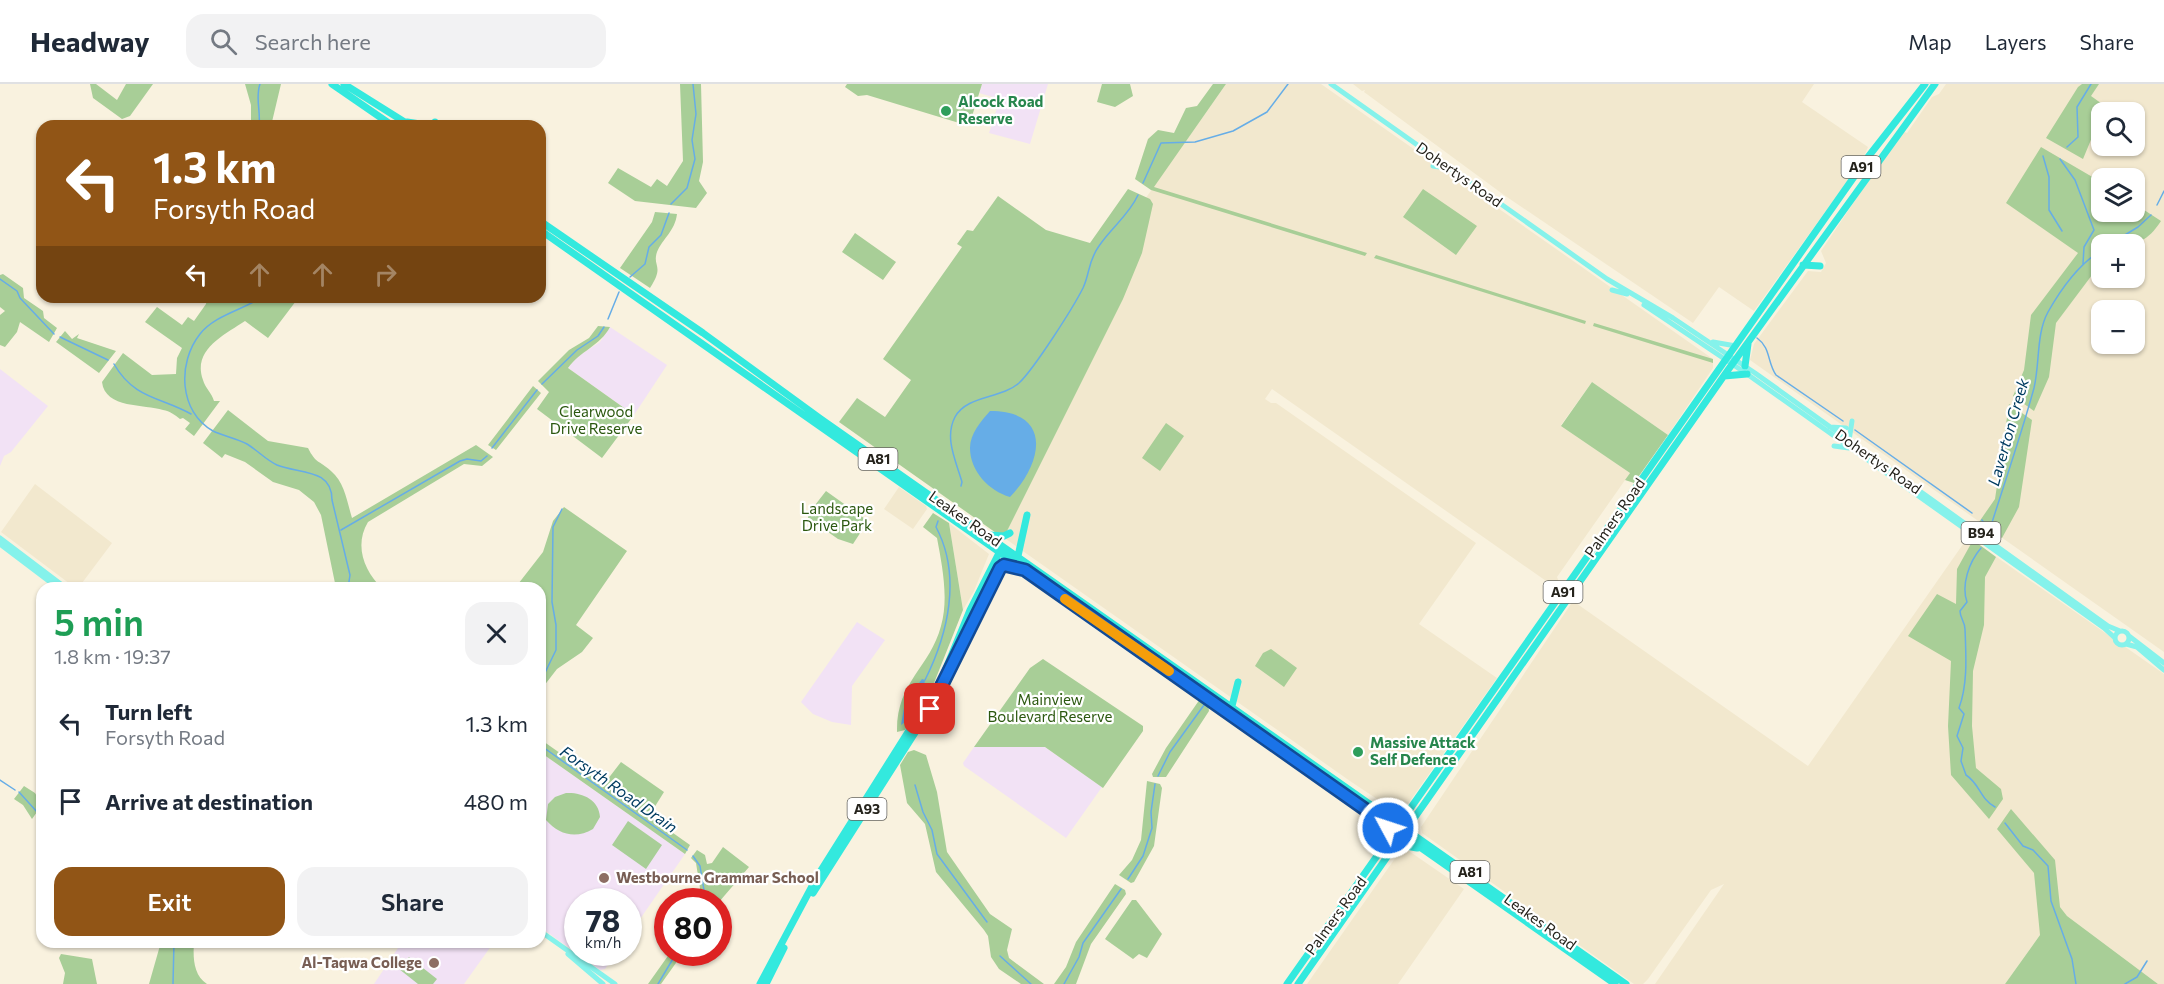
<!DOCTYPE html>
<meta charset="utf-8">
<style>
:root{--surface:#fff;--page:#f2f2f3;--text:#1f2937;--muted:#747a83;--line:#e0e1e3;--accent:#915516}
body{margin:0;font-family:Commissioner,sans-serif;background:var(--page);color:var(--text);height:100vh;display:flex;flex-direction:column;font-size:22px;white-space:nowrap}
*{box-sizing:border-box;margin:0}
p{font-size:20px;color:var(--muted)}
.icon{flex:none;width:33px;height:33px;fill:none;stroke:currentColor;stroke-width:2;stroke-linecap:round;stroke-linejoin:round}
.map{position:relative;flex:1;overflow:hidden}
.panel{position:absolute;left:36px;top:498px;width:510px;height:366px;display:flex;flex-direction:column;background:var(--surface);border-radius:18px;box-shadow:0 2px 4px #0004}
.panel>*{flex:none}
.hud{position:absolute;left:36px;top:36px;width:510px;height:183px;border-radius:18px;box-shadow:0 2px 4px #0004;background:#915516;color:#fff;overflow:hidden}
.controls{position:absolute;left:2091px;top:18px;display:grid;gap:12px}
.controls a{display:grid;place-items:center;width:54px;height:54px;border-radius:12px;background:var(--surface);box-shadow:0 2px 4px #0004;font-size:30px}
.speed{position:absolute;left:564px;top:804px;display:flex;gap:12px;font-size:30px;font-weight:700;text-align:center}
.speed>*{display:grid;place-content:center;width:78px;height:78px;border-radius:50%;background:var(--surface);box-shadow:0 2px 4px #0004;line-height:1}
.speed small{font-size:15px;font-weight:400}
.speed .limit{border:9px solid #d22;background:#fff;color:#111}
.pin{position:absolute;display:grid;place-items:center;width:51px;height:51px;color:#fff;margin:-26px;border-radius:12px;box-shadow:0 3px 9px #0006}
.me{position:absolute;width:66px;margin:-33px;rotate:310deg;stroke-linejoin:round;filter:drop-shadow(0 0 4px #0008)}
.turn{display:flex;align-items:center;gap:21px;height:126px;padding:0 18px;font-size:27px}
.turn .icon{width:78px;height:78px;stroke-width:2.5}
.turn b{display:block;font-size:42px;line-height:51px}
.lanes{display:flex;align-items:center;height:57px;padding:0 18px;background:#0003;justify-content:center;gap:30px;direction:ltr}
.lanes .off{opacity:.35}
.round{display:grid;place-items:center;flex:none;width:63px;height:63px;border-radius:18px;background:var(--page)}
.summary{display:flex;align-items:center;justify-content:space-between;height:102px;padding:0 18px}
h1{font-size:36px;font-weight:600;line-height:45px;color:#1e9e55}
.cta{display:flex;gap:12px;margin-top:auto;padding:12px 18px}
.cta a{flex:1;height:69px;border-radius:18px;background:var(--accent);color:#fff;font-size:24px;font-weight:600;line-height:69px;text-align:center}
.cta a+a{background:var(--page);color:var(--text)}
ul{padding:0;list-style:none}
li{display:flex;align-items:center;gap:18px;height:78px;padding:0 18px}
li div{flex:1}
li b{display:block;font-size:22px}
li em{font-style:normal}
header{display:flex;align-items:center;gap:36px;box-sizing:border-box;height:84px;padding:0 30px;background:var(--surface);border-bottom:2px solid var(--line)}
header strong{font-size:28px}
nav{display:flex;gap:33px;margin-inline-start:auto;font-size:21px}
.search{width:420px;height:54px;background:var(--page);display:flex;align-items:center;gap:15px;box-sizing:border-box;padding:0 21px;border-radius:18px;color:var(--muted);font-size:22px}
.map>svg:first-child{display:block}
.built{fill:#f2e8ce;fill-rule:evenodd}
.education{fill:#f2e2f5}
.green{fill:#a8ce97}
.water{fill:#66ade7}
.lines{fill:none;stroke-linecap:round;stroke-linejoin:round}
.stream{stroke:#66ade7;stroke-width:1.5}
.major{stroke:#85f2eb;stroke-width:5}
.highway{stroke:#33e9de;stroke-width:7}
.route-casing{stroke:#114b97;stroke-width:15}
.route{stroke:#1a73e8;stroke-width:10}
.slow{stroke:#f59e0b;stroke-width:10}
.leisure-dot{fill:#2e9e5b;stroke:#fff;stroke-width:2}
.education-dot{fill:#8d6e63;stroke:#fff;stroke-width:2}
.labels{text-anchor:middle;stroke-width:4.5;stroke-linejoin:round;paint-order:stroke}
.shield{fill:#fff;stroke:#666560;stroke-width:1.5}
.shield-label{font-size:14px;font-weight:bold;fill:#25231c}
.leisure-label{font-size:15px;font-weight:bold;fill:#27864d;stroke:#fff;text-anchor:start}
.street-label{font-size:15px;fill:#25231c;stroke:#fff}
.park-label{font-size:15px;fill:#2b580f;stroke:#fff}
.education-label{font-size:15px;font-weight:bold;fill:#785e54;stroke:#fff;text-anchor:start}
.water-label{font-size:16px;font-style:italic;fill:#013c61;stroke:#fff}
</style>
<header>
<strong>Headway</strong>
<div class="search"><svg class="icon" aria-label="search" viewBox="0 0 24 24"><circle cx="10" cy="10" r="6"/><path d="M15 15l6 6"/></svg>Search here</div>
<nav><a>Map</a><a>Layers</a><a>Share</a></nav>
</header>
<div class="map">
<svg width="2164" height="900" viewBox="0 0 2164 900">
<rect width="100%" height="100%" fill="#f9f2df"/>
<path class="built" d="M 1226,0 L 1321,0 L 1713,275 L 1713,284 L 1668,351 L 1592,298 L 1561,341 L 1630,389 L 1557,493 L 1561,503 L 1559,506 L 1272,305 L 1265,315 L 1271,319 L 1276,319 L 1476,459 L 1419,540 L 1497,594 L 1405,724 L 1400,726 L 1389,723 L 1350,697 L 939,408 Z
M 1353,0 L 1814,0 L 1802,18 L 1868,63 L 1863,75 L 1754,227 L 1719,203 L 1693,239 L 1504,111 L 1364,8 L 1365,6 L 1362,7 Z
M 1946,0 L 2164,0 L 2164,568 L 1750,276 L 1754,260 L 1808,187 L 1821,188 L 1826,179 L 1821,167 L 1902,47 L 1907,49 L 1932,13 L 1939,10 ZM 2102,28 L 2134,28 L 2134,62 L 2102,62 ZM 2102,94 L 2134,94 L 2134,128 L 2102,128 ZM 2102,160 L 2134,160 L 2134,194 L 2102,194 ZM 2102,226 L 2134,226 L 2134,260 L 2102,260 Z
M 35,400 L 112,459 L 79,503 L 70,500 L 1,448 Z
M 899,403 L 926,422 L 927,425 L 913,445 L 884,425 Z
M 949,439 L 989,470 L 974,507 L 963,526 Z
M 1968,453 L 2164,590 L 2164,900 L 2158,900 L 2067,832 L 2060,823 L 2005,900 L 1655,900 L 1724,800 L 1711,806 L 1648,895 L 1643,900 L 1634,900 L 1422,749 L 1421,743 L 1573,517 L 1808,682 Z
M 1403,763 L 1464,805 L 1398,900 L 1307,900 Z"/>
<path class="education" d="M 982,0 L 1048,0 L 1030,60 L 989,49 L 1000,15 L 979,9 Z
M 610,243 L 667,281 L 634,331 L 568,284 L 577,273 L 600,258 Z
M 0,285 L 48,322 L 11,368 L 4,372 L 0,382 Z
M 857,538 L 885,556 L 852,602 L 851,641 L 832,638 L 813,630 L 801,618 Z
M 974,663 L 1045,663 L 1102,703 L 1066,754 L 964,682 L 963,679 Z
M 540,668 L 685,770 L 629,851 L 628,818 L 578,818 L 578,868 L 616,869 L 605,885 L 600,886 L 540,843 Z
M 402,858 L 494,858 L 464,900 L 374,900 Z"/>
<path class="green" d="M 90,0 L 96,0 L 117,16 L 126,0 L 153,0 L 130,32 L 122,35 L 93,14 Z
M 245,0 L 281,0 L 271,42 L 251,42 L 251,21 Z
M 680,0 L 701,0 L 703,78 L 699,97 L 707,109 L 696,124 L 635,117 L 608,99 L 618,84 L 651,103 L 657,95 L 667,102 L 683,77 Z
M 847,0 L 982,0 L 969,42 L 867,11 L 858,12 L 845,3 Z
M 1102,0 L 1130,0 L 1133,12 L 1115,23 L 1097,18 Z
M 1213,0 L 1226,0 L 1154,103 L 1367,169 L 1365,172 L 1151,106 L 1135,95 L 1148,55 L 1158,46 L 1174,49 L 1186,24 L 1197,22 Z
M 2082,0 L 2099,0 L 2091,12 L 2105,22 L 2083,75 L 2046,54 L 2078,3 Z
M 2041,63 L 2101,98 L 2102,128 L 2134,128 L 2135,120 L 2161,137 C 2143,164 2132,160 2102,160 L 2101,179 L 2056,239 L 2049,293 L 2034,327 L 2013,312 L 2024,286 L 2031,231 L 2078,169 L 2006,119 Z
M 1128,105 L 1150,115 L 1153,120 L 1142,169 L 1123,215 L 1006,449 L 999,451 L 839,338 L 857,314 L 885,333 L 911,296 L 883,275 L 962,163 L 957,160 L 967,146 L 973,147 L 998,112 L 1046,146 L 1090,159 Z
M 1423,105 L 1477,142 L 1456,171 L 1403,133 Z
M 655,128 L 677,130 C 675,147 663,154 657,168 C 652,183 665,181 650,204 L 620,184 L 652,138 Z
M 855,149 L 896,178 L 883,196 L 842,168 Z
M 1376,171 L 1586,237 L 1585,240 L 1374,174 Z
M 3,190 L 23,204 L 24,214 L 43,227 L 44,234 L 57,244 L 49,258 L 20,238 L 17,248 L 5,263 L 0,261 L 0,231 L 5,227 L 0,223 L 0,191 Z
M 207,213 L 299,213 L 268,254 L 245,237 C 224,251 192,266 203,296 C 205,304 212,309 214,317 L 220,317 L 194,352 L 185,345 L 190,339 L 183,334 L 180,335 C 175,331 170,327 163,326 C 145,320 105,325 102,298 L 123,269 L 152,291 L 176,290 L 177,274 L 182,264 L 145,238 L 157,223 L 182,241 L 188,233 L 194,237 L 206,220 Z
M 1594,239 L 1713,275 L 1713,279 L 1593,242 Z
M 598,242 L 610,243 C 600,262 580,267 568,284 L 634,331 L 602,374 L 537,325 L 549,308 L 538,297 L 569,266 L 589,254 Z
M 65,247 L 72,255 L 79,250 L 77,254 L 116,267 L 99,289 L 56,258 Z
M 1592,298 L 1668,351 L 1634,399 L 1625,396 L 1630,389 L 1561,342 Z
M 533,302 L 541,309 L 496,366 L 488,361 Z
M 2009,320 L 2032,336 L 2019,423 L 2002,454 L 1979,438 L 1995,415 Z
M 228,326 L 268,357 L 308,364 C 316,380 319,376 331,387 C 345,399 347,418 352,434 L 476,361 L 493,373 L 482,382 L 464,380 L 368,438 C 354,461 364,487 382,504 L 336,504 L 321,431 L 314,418 L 299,406 L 273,398 L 245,378 L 225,370 L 222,374 L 203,359 Z
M 1166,339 L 1184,352 L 1160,387 L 1142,374 Z
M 826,407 L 868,437 L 853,460 L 838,455 L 808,434 L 808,430 Z
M 564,423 L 627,467 L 576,541 L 593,554 L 582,568 L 557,585 L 540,607 L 540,504 L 515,504 L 543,468 L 553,437 Z
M 933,429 L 949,439 L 963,526 L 934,599 L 905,646 L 897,648 C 896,598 930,584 941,542 C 949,514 942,481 937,454 L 923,443 Z
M 1973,456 L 1996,473 L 1985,493 L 1984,541 L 1973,587 L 1972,642 L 1976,684 L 2001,705 L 2003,715 L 1989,735 L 1951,691 L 1948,642 L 1951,577 L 1908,552 L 1937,510 L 1956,520 L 1957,485 Z
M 1271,565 L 1297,584 L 1284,603 L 1255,582 L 1263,569 Z
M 1043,575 L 1143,642 L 1143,647 L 1103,704 L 1045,663 L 974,663 L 1030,584 Z
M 1200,615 L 1208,620 L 1209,627 L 1166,693 L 1153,693 L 1152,690 L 1166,664 Z
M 540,655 L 604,700 L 621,678 L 664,708 L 649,732 L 690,761 L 685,770 L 540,668 Z
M 914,666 L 926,671 L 937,708 L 947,768 L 990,830 L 1012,845 L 1007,866 L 1009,874 L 1044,900 L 1021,900 L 999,885 L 991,873 L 988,852 L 984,846 L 936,788 L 925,740 L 907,719 L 900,681 L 908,668 Z
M 1147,697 L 1160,700 L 1162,704 L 1154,762 L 1134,798 L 1131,799 L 1119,791 L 1132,776 L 1141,756 Z
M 24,702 L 35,709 L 42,721 L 32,735 L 23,721 L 14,715 Z
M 566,709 C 581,708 599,715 600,733 L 593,745 C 576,755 559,751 546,736 L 548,720 L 555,713 Z
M 2011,725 L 2055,776 L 2060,823 L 2067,832 L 2158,900 L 2005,900 L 2040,851 L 2034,789 L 1997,745 Z
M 628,737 L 662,761 L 646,785 L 612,761 Z
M 723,763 L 749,783 L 719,818 L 702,817 L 696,779 L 691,774 L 697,766 L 705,771 L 707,780 L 712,779 Z
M 1115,800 L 1125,806 L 1126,810 L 1091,860 L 1076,900 L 1054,900 L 1066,883 L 1076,858 Z
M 1132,816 L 1136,816 L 1162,850 L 1147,874 L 1139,870 L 1133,875 L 1105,855 Z
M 161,858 L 194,858 C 193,873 193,891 207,900 L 149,900 Z
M 670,869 L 683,869 L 661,900 L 648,900 Z
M 61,870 L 92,875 L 97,900 L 63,900 L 65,889 L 59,874 Z
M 409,873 L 437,895 L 433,900 L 418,900 L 399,885 Z"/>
<path class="water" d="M 990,327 C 1053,327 1043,379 1010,413 C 989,407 970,387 970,364 C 970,350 981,337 990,327 Z
M 922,595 L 925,596 L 924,602 L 905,638 L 901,641 L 905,618 Z"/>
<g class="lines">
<path class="stream" d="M 259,42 C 261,27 255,14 260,0
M 2067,63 L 2078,53 L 2077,23 L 2091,0
M 2043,72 L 2049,93 L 2049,126 L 2062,147
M 2060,75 L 2075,96 L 2094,146 L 2084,163 L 2083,180
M 1143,99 L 1161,59 L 1195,58 L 1233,47 L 1267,28 L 1288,0
M 671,120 L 687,104 L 695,75 L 692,56 L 696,30 L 693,0
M 2157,121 L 2164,107
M 2110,160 L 2138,143 L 2151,131
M 630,193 L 645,180 L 649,163 L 661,151 L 669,129
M 0,195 L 17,207 L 20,214 L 54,250
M 262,213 C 243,226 215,231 200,250 C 177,279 179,328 213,347 C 223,352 236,354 247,360 C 257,366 266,376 277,381 C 299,390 332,384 332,416 L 350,491 L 348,504
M 608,235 L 619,208
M 60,253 L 108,276
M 1757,254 C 1771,264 1767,278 1776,291 L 1843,337
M 114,280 C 134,315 161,313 191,330
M 542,300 L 577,266 L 598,252 L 604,243
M 1855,346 L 1972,429
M 492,364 L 537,306
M 961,402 L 962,398 C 956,377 944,354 955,333 C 967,311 1001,315 1019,299 C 1034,285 1073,224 1083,204 C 1090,189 1088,177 1099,162 C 1111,144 1129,131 1138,111
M 1982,436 L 1989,447
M 341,446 L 460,377 L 467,375 L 481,377 L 487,372
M 1989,448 C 2004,400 2021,352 2034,304 C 2040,279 2036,250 2048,228 C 2061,205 2080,179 2102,166
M 1981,464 C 1969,478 1961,501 1967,518 L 1960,527 C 1960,534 1965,538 1965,545 C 1966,571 1968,600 1959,624 L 1964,630 L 1957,652 L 1963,664 L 1961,677 L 1966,691 C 1980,700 1980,715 1995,723
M 925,596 C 948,550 962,492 936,443 L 938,437
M 540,599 L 556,566 L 556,541 L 552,518 L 553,443 L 562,425
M 540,661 L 687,766
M 1158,692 L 1170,668 L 1204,621
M 0,696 L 15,706
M 915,701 L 923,728 L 932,746 L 937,770 L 987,838
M 19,708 L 38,729
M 40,732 L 42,735
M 2005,739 L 2023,762 L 2033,766 L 2048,782 L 2051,817 L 2072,875 L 2076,900
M 693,772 L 700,782 L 706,818
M 1128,795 L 1143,772 L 1152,744 L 1151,728 L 1155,700
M 1000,872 L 1031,900
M 173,900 L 174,858
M 658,900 L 677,868
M 1064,900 L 1079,873 L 1083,859 L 1121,805
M 2125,900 L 2137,893 L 2147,877"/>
<path class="major" d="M 1331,0 L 1607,195 L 1673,234 L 1755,289 L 2108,542 L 2120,547
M 1433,82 L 1446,84
M 1612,206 L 1627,210
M 1644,221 L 1747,290 L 2104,544 L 2115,554
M 1713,258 L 1736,262
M 1830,343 L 1846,344
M 1849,357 L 1852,337
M 1834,362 L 1849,364
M 0,454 L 66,504
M 0,460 L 58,504
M2115 554a7 7 0 1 1 14 0a7 7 0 1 1-14 0Z
M 2129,552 L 2164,579
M 2126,560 L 2137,563 L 2164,586
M 540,847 L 615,900
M 568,870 L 603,900"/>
<path class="highway" d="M 332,0 L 393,42
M 344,0 L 411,42
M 407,38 L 427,41
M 435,42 L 435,38
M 540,137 L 703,249 L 821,335 L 1626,900
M 540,146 L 1615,900
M 1803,181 L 1820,182
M 1745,282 L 1748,260
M 1724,292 L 1747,290
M 990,451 L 1004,452 L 1010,449
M 1018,472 L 1027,431
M 1232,622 L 1238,598
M 1395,760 L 1417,764
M 813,809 L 939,611 L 1007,471
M 760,900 L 818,791 L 942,594 L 970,526 L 1001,465
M 766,900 L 784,864
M 1287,900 L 1868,73 L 1925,0
M 1298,900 L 1728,286 L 1935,0"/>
</g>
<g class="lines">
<defs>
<path id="route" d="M 930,625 L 1000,484 L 1004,481 L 1025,486 L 1386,740 L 1388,744"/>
</defs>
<use href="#route" class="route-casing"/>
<use href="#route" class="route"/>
<path class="slow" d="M 1065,515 L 1169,587"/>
</g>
<g class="leisure-dot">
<circle cx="946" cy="27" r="6"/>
<circle cx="1358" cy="668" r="6"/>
</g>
<g class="education-dot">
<circle cx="604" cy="794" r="6"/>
<circle cx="434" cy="879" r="6"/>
</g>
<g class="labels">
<g class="shield">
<rect x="1841.5" y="72" width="39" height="22" rx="4.5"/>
<rect x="858.5" y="364" width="39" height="22" rx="4.5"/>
<rect x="1961.5" y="438" width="39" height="22" rx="4.5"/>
<rect x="1543.5" y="497" width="39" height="22" rx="4.5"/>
<rect x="847.5" y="714" width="39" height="22" rx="4.5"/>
<rect x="1450.5" y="777" width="39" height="22" rx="4.5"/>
</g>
<g class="shield-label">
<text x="1861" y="88">A91</text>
<text x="878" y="380">A81</text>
<text x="1981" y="454">B94</text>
<text x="1563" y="513">A91</text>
<text x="867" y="730">A93</text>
<text x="1470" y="793">A81</text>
</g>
<g class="leisure-label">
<text x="958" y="23">Alcock Road<tspan x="958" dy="17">Reserve</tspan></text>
<text x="1370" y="664">Massive Attack<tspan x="1370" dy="17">Self Defence</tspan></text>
</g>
<g class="street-label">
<text transform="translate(1459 91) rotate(35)" y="5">Dohertys Road</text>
<text transform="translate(1878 378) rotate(35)" y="5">Dohertys Road</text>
<text transform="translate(1615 434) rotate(-55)" y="5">Palmers Road</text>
<text transform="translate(965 435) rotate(35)" y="5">Leakes Road</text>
<text transform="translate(1336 832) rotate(-54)" y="5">Palmers Road</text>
<text transform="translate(1540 838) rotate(36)" y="5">Leakes Road</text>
</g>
<g class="park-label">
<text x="596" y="333">Clearwood<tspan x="596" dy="17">Drive Reserve</tspan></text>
<text x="837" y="430">Landscape<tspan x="837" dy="17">Drive Park</tspan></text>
<text x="1050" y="621">Mainview<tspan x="1050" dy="17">Boulevard Reserve</tspan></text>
</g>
<g class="education-label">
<text x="616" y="799">Westbourne Grammar School</text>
<text x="422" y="884" text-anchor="end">Al-Taqwa College</text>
</g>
<g class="water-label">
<text transform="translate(2008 348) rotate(-74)" y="6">Laverton Creek</text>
<text transform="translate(619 705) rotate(35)" y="6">Forsyth Road Drain</text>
</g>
</g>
</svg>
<div class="controls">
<a><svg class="icon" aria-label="search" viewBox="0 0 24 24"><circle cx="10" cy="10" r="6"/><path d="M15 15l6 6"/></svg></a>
<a><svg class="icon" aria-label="layers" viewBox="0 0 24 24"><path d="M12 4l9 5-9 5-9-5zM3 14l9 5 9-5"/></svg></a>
<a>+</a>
<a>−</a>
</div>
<div class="speed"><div>78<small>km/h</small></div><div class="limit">80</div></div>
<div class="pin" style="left:930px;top:625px;background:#d93025"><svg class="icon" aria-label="arrive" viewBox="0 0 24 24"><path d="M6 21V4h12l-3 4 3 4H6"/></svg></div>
<svg class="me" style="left:1388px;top:744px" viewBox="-20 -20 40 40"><circle r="17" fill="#1a73e8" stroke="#fff" stroke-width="3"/><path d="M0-11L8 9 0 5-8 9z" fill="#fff"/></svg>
<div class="hud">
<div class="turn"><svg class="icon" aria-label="left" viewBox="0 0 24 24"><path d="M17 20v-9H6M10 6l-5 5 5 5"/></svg><div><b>1.3 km</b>Forsyth Road</div></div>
<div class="lanes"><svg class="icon" aria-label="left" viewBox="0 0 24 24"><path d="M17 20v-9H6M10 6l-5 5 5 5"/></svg><svg class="icon off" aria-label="ahead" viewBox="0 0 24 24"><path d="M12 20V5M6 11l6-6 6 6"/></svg><svg class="icon off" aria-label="ahead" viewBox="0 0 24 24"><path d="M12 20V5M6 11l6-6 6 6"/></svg><svg class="icon off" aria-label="right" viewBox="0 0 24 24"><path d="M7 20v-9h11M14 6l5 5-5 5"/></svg></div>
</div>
<section class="panel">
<div class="summary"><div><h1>5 min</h1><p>1.8 km · 19:37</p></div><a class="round"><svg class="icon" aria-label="close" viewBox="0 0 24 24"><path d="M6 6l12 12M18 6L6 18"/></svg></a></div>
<ul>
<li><svg class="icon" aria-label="left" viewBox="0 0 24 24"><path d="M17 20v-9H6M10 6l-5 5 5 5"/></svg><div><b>Turn left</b><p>Forsyth Road</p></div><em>1.3 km</em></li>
<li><svg class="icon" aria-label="arrive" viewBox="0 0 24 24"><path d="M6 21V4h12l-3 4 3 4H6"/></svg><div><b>Arrive at destination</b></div><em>480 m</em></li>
</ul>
<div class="cta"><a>Exit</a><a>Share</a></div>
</section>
</div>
